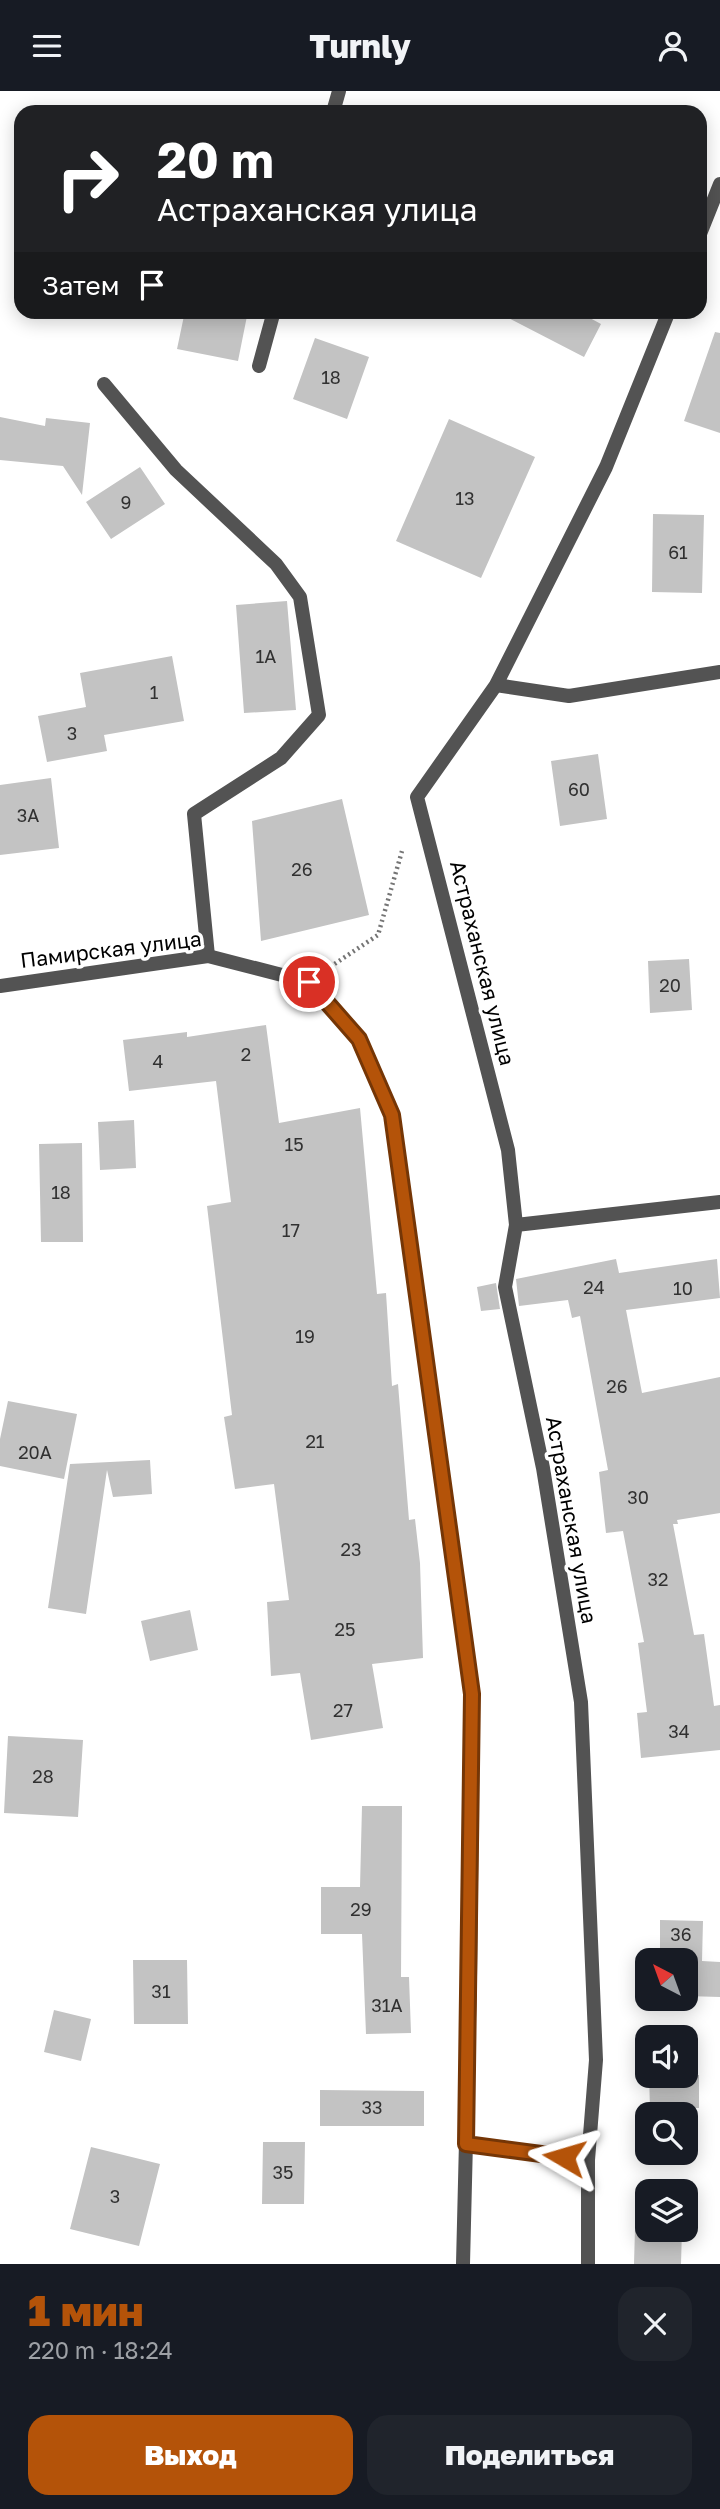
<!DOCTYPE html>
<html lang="ru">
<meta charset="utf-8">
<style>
:root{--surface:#171b24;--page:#20242c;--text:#f1f3f6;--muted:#9ea1a6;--accent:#b45309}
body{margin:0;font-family:"Golos Text",sans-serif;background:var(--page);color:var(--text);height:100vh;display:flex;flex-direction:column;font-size:26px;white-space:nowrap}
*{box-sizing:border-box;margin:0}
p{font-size:23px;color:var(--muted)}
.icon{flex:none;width:38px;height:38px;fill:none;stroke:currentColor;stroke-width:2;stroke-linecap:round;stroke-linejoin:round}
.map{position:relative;height:2173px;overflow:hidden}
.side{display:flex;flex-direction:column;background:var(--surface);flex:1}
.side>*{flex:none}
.top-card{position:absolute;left:14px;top:14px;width:693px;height:214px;border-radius:21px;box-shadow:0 4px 18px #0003;background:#202124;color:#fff;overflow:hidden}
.needle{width:46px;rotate:319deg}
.fabs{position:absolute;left:635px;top:1857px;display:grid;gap:14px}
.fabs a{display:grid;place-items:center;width:63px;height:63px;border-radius:14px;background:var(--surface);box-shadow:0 4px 18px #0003;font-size:35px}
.pin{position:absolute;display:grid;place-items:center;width:60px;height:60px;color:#fff;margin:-30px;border:4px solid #fff;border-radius:50%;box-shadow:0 2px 7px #0007}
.me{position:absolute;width:77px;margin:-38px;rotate:277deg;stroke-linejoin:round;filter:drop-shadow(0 0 5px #0008)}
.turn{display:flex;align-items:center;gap:24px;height:147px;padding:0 28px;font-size:32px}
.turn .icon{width:91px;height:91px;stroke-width:2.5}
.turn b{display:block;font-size:49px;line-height:60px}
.then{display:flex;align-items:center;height:66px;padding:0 28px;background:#0003;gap:14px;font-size:26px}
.round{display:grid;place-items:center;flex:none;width:74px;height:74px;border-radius:21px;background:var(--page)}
.head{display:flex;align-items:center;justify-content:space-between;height:119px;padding:0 28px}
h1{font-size:42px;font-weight:800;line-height:52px;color:var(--accent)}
.button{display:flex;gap:14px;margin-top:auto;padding:14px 28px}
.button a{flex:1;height:80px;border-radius:21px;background:var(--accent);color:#fff;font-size:28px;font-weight:800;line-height:80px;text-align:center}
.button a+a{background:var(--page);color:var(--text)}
header{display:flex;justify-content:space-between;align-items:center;height:91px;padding:0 28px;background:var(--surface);font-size:32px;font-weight:800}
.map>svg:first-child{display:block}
.building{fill:#c3c3c3}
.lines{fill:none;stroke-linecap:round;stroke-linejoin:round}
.path{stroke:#757575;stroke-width:4.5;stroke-dasharray:2 3.5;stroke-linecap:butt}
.lane{stroke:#535353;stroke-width:14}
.street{stroke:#535353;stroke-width:14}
.route-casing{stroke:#753606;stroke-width:18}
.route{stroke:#b45309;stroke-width:12}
.labels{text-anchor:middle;stroke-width:7;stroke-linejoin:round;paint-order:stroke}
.number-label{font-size:18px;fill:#313131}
.street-label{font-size:21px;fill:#000;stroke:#fff}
</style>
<header><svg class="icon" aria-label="menu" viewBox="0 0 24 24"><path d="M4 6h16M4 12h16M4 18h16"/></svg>Turnly<svg class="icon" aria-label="person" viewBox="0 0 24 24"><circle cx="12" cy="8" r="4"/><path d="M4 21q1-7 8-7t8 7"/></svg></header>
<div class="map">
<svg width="720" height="2173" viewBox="0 0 720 2173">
<rect width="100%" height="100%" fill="#fff"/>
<path class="building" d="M 185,220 L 248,220 L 238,270 L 177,258 Z
M 495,220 L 577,220 L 601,233 L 584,266 Z
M 715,241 L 720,242 L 720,342 L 684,330 Z
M 315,247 L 369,266 L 347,328 L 293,308 Z
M 0,326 L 45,335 L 46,327 L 90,332 L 82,404 L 63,375 L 0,369 Z
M 449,328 L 535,366 L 481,487 L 396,450 Z
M 140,376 L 165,413 L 111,448 L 86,411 Z
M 653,423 L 704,424 L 702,502 L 652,501 Z
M 287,510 L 296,619 L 244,622 L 236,514 Z
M 172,565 L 184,630 L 104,644 L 107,660 L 47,671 L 38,625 L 86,616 L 80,582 Z
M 598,663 L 607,728 L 560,735 L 551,670 Z
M 51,687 L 59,757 L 0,764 L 0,694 Z
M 342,708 L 369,824 L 261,850 L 252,730 Z
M 689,868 L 692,919 L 650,922 L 648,870 Z
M 266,934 L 279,1032 L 360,1017 L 377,1203 L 386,1202 L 392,1295 L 398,1293 L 409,1429 L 415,1428 L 420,1472 L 423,1567 L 372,1573 L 383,1637 L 311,1649 L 300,1582 L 271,1585 L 267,1511 L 289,1509 L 274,1393 L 235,1398 L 224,1326 L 232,1324 L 207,1115 L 231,1111 L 216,990 L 129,1000 L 123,949 L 187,941 L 187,946 Z
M 134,1029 L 136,1077 L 100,1079 L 98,1031 Z
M 82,1052 L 83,1151 L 41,1151 L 39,1053 Z
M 616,1168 L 619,1182 L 717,1168 L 720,1207 L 626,1219 L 642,1302 L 720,1286 L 720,1422 L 677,1429 L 678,1433 L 673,1433 L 694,1544 L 704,1543 L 714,1615 L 720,1614 L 720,1659 L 641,1667 L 637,1622 L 647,1621 L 638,1552 L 644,1551 L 623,1440 L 606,1442 L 599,1381 L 608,1379 L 580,1225 L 572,1227 L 568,1209 L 519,1215 L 516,1188 Z
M 496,1192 L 500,1218 L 481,1220 L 477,1196 Z
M 8,1310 L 77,1323 L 64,1388 L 0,1375 L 0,1348 Z
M 150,1369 L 152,1403 L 113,1406 L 107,1379 L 86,1523 L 48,1517 L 70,1373 Z
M 190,1519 L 198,1559 L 150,1570 L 141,1530 Z
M 8,1645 L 83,1649 L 78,1726 L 4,1722 Z
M 362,1715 L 402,1715 L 401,1886 L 409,1886 L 411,1942 L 366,1943 L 362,1843 L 321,1843 L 321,1796 L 360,1796 Z
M 660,1829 L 703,1830 L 702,1870 L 720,1871 L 720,1906 L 686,1905 L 686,1869 L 660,1869 Z
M 133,1869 L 187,1869 L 188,1933 L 134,1933 Z
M 54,1919 L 91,1928 L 81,1970 L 44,1961 Z
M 649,1984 L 699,1984 L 699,2017 L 650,2018 Z
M 320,1999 L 424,2000 L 424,2035 L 320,2035 Z
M 263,2051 L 305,2051 L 304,2113 L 262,2113 Z
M 91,2056 L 160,2073 L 139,2155 L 70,2138 Z
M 635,2138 L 682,2138 L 681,2173 L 634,2173 Z"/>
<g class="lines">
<path class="path" d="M 330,876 L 378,844 L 402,760"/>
<path class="lane" d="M 104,293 L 176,379 L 276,473 L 300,506 L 319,624 L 281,667 L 194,723 L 208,865"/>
<path class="street" d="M 333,21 L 339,0
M 700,143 L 720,93
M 259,275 L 274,220
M 496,594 L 569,605 L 720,581
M 0,895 L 208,865 L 309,891 L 359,948 L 392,1024 L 473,1603 L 470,1887 L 463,2173
M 516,1134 L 720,1111
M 466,2053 L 588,2069
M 588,2173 L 588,2069 L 596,1969 L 581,1611 L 543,1377 L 505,1196 L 516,1134 L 508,1059 L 417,706 L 496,594 L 606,376 L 669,220"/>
</g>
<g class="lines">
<defs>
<path id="route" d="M 309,891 L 359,948 L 392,1024 L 472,1603 L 466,2053 L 564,2066"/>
</defs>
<use href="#route" class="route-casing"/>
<use href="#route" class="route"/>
</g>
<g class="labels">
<g class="number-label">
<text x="331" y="293">18</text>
<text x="465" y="414">13</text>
<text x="126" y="418">9</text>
<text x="678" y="468">61</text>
<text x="266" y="572">1А</text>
<text x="154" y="608">1</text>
<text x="72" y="649">3</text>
<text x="579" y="705">60</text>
<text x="28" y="731">3А</text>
<text x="302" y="785">26</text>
<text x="670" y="901">20</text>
<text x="246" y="970">2</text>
<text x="158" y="977">4</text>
<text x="294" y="1060">15</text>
<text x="61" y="1108">18</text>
<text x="291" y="1146">17</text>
<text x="594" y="1203">24</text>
<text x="683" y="1204">10</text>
<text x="305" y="1252">19</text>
<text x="617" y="1302">26</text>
<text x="315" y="1357">21</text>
<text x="35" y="1368">20А</text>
<text x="638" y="1413">30</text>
<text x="351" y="1465">23</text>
<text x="658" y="1495">32</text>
<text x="345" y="1545">25</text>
<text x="343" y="1626">27</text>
<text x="679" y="1647">34</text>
<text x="43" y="1692">28</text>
<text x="361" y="1825">29</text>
<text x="681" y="1850">36</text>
<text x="161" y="1907">31</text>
<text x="387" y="1921">31А</text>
<text x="372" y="2023">33</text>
<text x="283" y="2088">35</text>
<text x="115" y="2112">3</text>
</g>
<g class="street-label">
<text transform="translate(111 859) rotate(-7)" y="7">Памирская улица</text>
<text transform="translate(482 872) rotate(76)" y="7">Астраханская улица</text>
<text transform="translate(571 1429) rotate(80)" y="7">Астраханская улица</text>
</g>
</g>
</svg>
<div class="fabs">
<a><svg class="needle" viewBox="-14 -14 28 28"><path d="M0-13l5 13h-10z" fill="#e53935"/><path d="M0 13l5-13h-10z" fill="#9ea1a6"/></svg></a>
<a><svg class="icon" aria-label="sound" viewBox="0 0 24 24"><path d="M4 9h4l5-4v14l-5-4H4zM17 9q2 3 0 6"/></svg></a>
<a><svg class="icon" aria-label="search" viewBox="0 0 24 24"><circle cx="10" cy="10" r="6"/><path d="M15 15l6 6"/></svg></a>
<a><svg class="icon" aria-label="layers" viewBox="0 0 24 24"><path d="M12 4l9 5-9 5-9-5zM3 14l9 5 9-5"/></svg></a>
</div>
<div class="pin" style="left:309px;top:891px;background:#d93025"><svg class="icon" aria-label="arrive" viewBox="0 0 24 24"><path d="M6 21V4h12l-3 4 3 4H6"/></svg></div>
<svg class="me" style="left:564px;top:2066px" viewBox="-20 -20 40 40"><path d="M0-17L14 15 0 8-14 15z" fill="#b45309" stroke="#fff" stroke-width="4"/></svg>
<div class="top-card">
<div class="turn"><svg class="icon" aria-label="right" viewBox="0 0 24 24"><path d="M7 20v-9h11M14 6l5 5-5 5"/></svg><div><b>20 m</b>Астраханская улица</div></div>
<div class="then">Затем<svg class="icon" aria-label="arrive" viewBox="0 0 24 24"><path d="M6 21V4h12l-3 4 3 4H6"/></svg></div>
</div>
</div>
<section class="side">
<div class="head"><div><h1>1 мин</h1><p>220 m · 18:24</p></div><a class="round"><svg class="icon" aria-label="close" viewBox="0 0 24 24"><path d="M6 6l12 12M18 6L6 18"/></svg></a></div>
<div class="button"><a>Выход</a><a>Поделиться</a></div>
</section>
